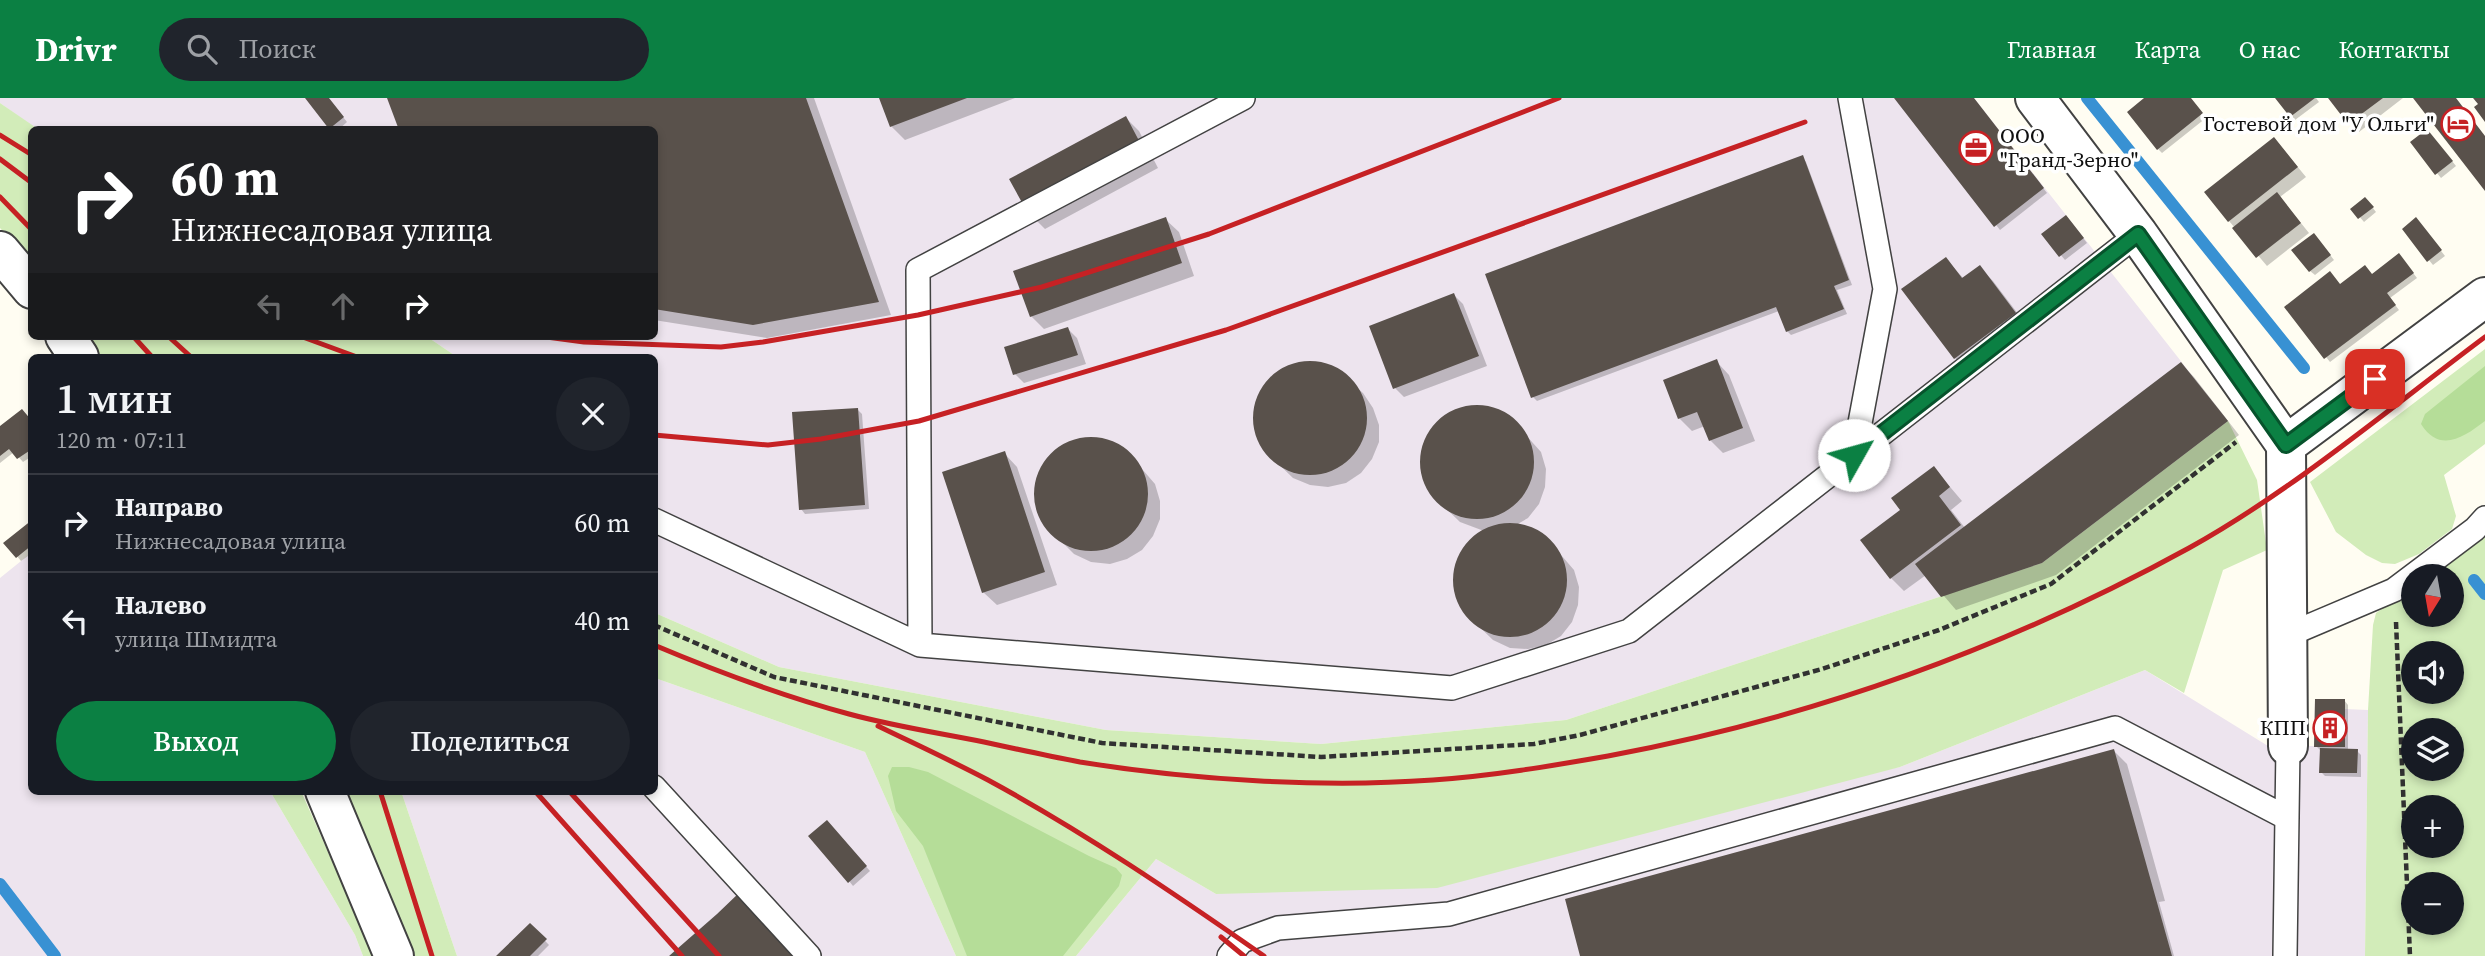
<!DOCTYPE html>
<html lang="ru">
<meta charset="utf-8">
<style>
:root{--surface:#171b24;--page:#20242c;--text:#f1f3f6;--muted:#9ea1a6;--line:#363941;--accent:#0b8043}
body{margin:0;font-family:"Source Serif 4",serif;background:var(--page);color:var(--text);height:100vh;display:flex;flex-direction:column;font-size:26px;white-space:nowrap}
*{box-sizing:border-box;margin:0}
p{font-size:23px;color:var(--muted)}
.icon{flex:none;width:38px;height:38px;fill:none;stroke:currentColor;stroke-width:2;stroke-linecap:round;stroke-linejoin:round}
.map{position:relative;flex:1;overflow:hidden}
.panel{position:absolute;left:28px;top:256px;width:630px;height:441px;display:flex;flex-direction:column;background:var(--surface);border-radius:10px;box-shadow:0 4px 10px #0003}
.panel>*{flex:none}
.guide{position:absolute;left:28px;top:28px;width:630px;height:214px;border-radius:10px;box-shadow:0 4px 10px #0003;background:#202124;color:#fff;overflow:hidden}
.needle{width:46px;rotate:191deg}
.controls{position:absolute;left:2401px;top:466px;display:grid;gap:14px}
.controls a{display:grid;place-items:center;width:63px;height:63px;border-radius:50%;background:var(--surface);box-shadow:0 4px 10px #0003;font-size:35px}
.pin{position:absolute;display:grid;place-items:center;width:60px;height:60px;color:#fff;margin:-30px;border-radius:14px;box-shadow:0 4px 10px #0006}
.me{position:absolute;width:77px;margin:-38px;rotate:52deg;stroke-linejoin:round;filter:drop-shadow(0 0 5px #0008)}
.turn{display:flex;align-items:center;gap:24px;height:147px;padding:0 28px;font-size:32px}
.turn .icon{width:91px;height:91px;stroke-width:2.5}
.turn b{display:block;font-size:49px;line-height:60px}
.lanes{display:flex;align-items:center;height:66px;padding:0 28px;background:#0003;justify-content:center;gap:35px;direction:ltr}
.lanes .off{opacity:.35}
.round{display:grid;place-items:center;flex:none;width:74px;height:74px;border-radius:37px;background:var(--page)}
.head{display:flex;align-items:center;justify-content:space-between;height:119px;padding:0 28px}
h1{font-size:42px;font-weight:600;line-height:52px}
.primary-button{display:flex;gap:14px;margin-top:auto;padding:14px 28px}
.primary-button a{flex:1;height:80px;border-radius:42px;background:var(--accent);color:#fff;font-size:28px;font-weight:600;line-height:80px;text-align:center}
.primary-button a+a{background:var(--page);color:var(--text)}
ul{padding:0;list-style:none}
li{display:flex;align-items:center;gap:21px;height:98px;padding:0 28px;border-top:2px solid var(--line)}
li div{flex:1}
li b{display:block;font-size:26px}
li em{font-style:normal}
header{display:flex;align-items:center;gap:42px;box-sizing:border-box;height:98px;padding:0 35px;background:var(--accent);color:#fff}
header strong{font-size:33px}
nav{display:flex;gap:38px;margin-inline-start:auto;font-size:24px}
.search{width:490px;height:63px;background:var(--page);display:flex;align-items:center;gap:18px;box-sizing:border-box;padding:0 24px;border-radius:38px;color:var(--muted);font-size:26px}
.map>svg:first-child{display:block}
.industrial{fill:#ede4ee}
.green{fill:#d2ecb9;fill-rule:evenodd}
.forest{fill:#b5dd98}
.shadow{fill:#0003}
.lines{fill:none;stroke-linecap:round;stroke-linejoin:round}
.stream{stroke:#3891d3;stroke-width:12}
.building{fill:#59514b}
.service-casing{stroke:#424242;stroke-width:26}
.minor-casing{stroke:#424242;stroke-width:42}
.tertiary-casing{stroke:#424242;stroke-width:42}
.path{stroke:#313131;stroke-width:4.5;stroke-dasharray:7 3.5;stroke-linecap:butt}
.service{stroke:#fff;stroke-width:23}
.minor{stroke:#fff;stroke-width:38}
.tertiary{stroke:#fff;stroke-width:38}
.rail{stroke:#c62124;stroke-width:5}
.route-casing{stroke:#07532c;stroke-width:18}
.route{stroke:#0b8043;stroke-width:12}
.labels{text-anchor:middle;stroke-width:7;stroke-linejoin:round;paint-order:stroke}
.poi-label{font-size:21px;fill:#0f0f0f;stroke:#fff;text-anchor:end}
</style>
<header>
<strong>Drivr</strong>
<div class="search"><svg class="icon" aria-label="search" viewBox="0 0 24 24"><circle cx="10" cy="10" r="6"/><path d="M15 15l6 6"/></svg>Поиск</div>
<nav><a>Главная</a><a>Карта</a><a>О нас</a><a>Контакты</a></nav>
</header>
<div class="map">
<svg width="2485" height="858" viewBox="0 0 2485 858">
<rect width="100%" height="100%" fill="#fffdf2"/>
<path class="industrial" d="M 0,0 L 1974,0 L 2228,323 L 2042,465 L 1566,622 L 1321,646 L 1106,632 L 779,569 L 655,515 L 654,259 L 457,259 L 426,238 L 654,238 L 654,32 L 38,32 L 0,5 Z
M 31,455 L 32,693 L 270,693 L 355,837 L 363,858 L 0,858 L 0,480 Z
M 2145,572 L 2268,648 L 2314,648 L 2315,601 L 2345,601 L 2345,611 L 2368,612 L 2365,858 L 1076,858 L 1156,761 L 1216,796 L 1900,669 Z
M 655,580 L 865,654 L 956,858 L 457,858 L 401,693 L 654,693 Z"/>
<path class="green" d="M 0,5 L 38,31 L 32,32 L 31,164 L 0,130 Z
M 82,238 L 426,238 L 457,259 L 94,259 Z
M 2485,251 L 2485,346 L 2444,377 L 2456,418 L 2452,431 L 2419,456 L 2395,466 L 2382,465 L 2366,457 L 2336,434 L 2310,384 Z
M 2228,323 L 2257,382 L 2267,452 L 2223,472 L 2184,595 L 2145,572 L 1900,669 L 1437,790 L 1216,796 L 1156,761 L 1076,858 L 956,858 L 865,654 L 655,580 L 655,515 L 779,569 L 1106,632 L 1321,646 L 1566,622 L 2042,465 Z
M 2485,435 L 2485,858 L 2365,858 L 2368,612 L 2373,527 L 2376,515 L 2413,490 L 2413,516 L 2452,516 L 2452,478 L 2431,478 L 2467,452 ZM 2413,555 L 2452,555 L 2452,593 L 2413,593 ZM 2413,632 L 2452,632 L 2452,670 L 2413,670 ZM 2413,709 L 2452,709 L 2452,747 L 2413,747 ZM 2413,786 L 2452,786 L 2452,824 L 2413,824 Z
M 270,693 L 301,693 L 374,858 L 363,858 L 355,837 Z
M 340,693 L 401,693 L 457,858 L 411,858 Z"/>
<path class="forest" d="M 2485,268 L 2485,323 C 2464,339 2440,356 2421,326 L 2425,316 Z
M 892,669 L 909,669 L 928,674 L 1089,758 L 1116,770 L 1122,777 L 1119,788 L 1063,858 L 967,858 L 923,748 L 896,713 L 888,678 Z"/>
<path class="shadow" d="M 307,0 L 328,0 L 347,24 L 338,32 L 332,32 Z
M 389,0 L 814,0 L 891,217 L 767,240 L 654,222 L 654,32 Z
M 881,0 L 1015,0 L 905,42 L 891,28 Z
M 1896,0 L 1973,0 L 2047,95 L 2000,132 Z
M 2147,0 L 2190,0 L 2206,20 L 2162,55 L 2158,51 Z
M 2277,0 L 2316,0 L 2319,4 L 2295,22 Z
M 2330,0 L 2403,0 L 2359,34 Z
M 1126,20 L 1139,33 L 1158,70 L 1045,131 L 1032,118 Z
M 2431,37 L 2456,68 L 2441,80 L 2412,45 Z
M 2283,51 L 2306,79 L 2280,99 L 2309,135 L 2267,168 L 2229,123 Z
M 1802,60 L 1806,64 L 1852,187 L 1837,192 L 1847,216 L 1791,237 L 1787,233 L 1779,213 L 1537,303 L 1533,299 Z
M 2369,105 L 2376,114 L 2364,124 L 2353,111 Z
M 1165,121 L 1179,134 L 1194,178 L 1044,231 L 1031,218 Z
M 2070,123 L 2087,145 L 2065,162 L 2043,136 Z
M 2420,126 L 2445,158 L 2433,167 L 2404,132 Z
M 2318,141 L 2334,162 L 2315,177 L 2310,173 Z
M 1946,161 L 1964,181 L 1980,170 L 1993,183 L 2028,229 L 1968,273 L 1955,260 Z
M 2403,162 L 2417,180 L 2390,200 L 2399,212 L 2330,264 L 2286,209 L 2340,188 L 2373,178 Z
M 1454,197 L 1463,206 L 1487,268 L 1404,299 L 1395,290 Z
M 1068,231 L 1077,240 L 1086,266 L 1024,285 L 1015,276 Z
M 1716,263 L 1729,277 L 1755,343 L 1723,355 L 1710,342 L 1705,328 L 1692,333 L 1679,320 Z
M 1317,265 L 1334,270 L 1363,295 L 1373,310 L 1379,327 L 1379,344 L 1372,361 L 1361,375 L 1346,385 L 1328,389 L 1310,387 L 1293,380 L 1265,353 L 1257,336 L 1254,318 L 1258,300 L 1268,284 L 1282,272 L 1299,266 Z
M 2181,266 L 2194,279 L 2239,337 L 2056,477 L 1956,512 L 1926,477 L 1904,493 L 1891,480 L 1903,412 L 1934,370 L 1962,403 L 1951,412 L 1965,430 Z
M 1466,310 L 1484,310 L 1501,315 L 1516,326 L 1541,354 L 1546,371 L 1545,389 L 1539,406 L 1528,420 L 1516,427 L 1534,433 L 1549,443 L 1574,472 L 1579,489 L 1578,507 L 1572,524 L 1561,538 L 1546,547 L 1528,551 L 1510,550 L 1493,542 L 1465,515 L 1457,498 L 1454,480 L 1458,462 L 1467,446 L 1484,433 L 1460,424 L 1432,397 L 1424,381 L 1421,362 L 1425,344 L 1434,329 L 1449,317 Z
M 857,311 L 862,316 L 869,411 L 805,416 L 801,411 Z
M 32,324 L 32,358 L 23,364 L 14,354 L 0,365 L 0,331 Z
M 1081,342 L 1099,342 L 1116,347 L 1130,357 L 1155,386 L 1160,403 L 1160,421 L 1153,438 L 1142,452 L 1127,461 L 1110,466 L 1091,464 L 1074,456 L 1047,429 L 1038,412 L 1036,394 L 1040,376 L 1049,360 L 1063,348 Z
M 1004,355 L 1017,369 L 1057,487 L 997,507 L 983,494 Z
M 32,424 L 32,455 L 21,463 L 6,445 Z
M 2344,602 L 2348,607 L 2348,653 L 2357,653 L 2361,657 L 2361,679 L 2325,678 L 2321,674 L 2320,652 L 2316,648 Z
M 2114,653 L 2127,666 L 2165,803 L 2159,804 L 2174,858 L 1582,858 L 1567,803 Z
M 827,724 L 870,773 L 853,788 L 849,783 Z
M 530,827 L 549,847 L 538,858 L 498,858 Z"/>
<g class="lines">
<path class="stream" d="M 2087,0 L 2304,270
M 2474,482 L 2485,496
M 0,786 L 55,858"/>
</g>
<path class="building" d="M 305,0 L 329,0 L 344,19 L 329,31 Z
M 387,0 L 806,0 L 879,204 L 753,227 L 654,211 L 654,32 L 399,32 Z
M 879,0 L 967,0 L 890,29 Z
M 1894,0 L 1974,0 L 2044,90 L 1994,129 Z
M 2144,0 L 2191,0 L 2203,15 L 2157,52 L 2127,14 Z
M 2275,0 L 2315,0 L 2290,19 Z
M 2328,0 L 2383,0 L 2348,26 Z
M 2413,0 L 2456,0 L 2485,38 L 2485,93 Z
M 2473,0 L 2485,0 L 2485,24 L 2474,9 L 2478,6 Z
M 1126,18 L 1146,56 L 1030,119 L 1009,81 Z
M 2427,31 L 2453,63 L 2435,77 L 2410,44 Z
M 2274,39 L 2298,69 L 2228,124 L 2204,94 Z
M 1803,57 L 1849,182 L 1834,188 L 1844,211 L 1786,234 L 1776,209 L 1531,300 L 1485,176 Z
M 2277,94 L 2301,125 L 2256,160 L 2232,130 Z
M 2365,99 L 2374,109 L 2358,121 L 2350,111 Z
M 2066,117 L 2084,140 L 2059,159 L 2041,136 Z
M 1166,119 L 1182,165 L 1030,219 L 1013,173 Z
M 2416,119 L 2442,152 L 2427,164 L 2402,131 Z
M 2314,135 L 2331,157 L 2309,174 L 2291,152 Z
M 2399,155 L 2414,175 L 2387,195 L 2396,207 L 2324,261 L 2284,209 L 2330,173 L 2340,186 L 2365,167 L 2372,176 Z
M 1946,159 L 1962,180 L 1980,167 L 2016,215 L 1954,261 L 1901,191 Z
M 1454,195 L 1479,258 L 1393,291 L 1369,228 Z
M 1068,229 L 1078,257 L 1013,277 L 1004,249 Z
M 1717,261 L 1743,330 L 1709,343 L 1697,314 L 1678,321 L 1663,282 Z
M1253 320a57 57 0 1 1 114 0a57 57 0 1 1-114 0Z
M 2181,264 L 2228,323 L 2042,465 L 1941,499 L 1915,466 Z
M1420 364a57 57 0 1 1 114 0a57 57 0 1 1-114 0Z
M 858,310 L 865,407 L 799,412 L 792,314 Z
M 22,311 L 32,323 L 32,351 L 17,361 L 9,351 L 0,358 L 0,328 Z
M1034 396a57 57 0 1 1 114 0a57 57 0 1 1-114 0Z
M 1005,353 L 1045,474 L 982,495 L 942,374 Z
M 1934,368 L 1950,389 L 1939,398 L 1961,427 L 1890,481 L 1860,442 L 1900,412 L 1891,400 Z
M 32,422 L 32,447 L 16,460 L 3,445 Z
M1453 482a57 57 0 1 1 114 0a57 57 0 1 1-114 0Z
M 2315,601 L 2345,601 L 2345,649 L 2314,649 Z
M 2320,650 L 2358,651 L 2357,675 L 2319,675 Z
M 2114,651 L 2172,858 L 1580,858 L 1565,801 Z
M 827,722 L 867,768 L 848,785 L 808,738 Z
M 740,794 L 797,858 L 669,858 L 717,816 Z
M 530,825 L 547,841 L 530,858 L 496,858 Z"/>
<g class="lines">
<defs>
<path id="service" d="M 1243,0 L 918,172 L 920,547 L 1452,590 L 1629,533 L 2138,136
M 1850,0 L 1885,191 L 1854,357
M 654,422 L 920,547
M 2288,537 L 2394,492 L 2475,431 L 2485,420
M 654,689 L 809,858
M 1229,858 L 1242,843 L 1278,830 L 1449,816 L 2115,630 L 2287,720
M 2285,858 L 2288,648"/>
<path id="minor" d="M 0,153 L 32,191
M 65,238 L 79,259
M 2288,648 L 2286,347 L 2485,199
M 325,693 L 394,858"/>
<path id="tertiary" d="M 2035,0 L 2138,136 L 2286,347"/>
</defs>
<use href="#service" class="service-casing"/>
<use href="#minor" class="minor-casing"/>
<use href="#tertiary" class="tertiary-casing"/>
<path class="path" d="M 2396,524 L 2410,858
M 654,527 L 774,579 L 1102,645 L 1321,659 L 1534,646 L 1580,637 L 1822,571 L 1939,532 L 2051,486 L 2236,344"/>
<use href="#service" class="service"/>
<use href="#minor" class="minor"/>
<use href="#tertiary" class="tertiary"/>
<path class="rail" d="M 0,37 L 32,57
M 0,61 L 32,85
M 0,99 L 32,132
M 133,238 L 152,259
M 168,238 L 191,259
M 300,238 L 357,259
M 539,238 L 584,244 L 721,249 L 763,244 L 918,217 L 1042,189 L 1209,136 L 1559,0
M 654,337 L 768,347 L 821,341 L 919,323 L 1226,232 L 1805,24
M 654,547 C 718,574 783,598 849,616 C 893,628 939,635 984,644 C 1016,651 1048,658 1080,664 C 1191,682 1322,690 1433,682 C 1492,678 1551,668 1608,658 C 1812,620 2007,550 2189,450 C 2292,393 2390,310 2485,239
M 878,628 C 915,646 952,663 988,682 C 1084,734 1175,796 1264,858
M 380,693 L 432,858
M 535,693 L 682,858
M 569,693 L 719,858
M 1221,839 L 1244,858"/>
</g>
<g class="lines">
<defs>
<path id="route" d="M 1854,357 L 2138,136 L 2286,347 L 2375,281"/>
</defs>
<use href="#route" class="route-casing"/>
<use href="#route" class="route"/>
</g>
<defs>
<symbol id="hotel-ring" viewBox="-11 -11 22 22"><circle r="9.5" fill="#fff" stroke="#c62124" stroke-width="1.5"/><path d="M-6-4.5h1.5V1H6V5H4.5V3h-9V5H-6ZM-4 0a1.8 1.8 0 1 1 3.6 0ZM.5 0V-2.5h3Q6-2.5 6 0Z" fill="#c62124"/></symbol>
<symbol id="office-ring" viewBox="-11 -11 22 22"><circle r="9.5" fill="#fff" stroke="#c62124" stroke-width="1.5"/><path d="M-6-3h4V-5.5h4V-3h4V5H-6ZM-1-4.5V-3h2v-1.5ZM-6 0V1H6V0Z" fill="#c62124"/></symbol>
<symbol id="building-ring" viewBox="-11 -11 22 22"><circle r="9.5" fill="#fff" stroke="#c62124" stroke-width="1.5"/><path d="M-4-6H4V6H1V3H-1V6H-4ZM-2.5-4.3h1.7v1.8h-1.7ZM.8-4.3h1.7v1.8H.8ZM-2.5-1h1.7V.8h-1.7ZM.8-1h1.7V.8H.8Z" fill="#c62124"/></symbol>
</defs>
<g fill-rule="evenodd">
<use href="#hotel-ring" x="2439" y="7" width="38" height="38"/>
<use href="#office-ring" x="1957" y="31" width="38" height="38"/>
<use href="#building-ring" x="2311" y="611" width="38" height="38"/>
</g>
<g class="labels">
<g class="poi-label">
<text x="2434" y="33">Гостевой дом "У Ольги"</text>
<text x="2000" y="45" text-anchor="start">ООО<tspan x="2000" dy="24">"Гранд-Зерно"</tspan></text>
<text x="2306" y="637">КПП</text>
</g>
</g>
</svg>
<div class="controls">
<a><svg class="needle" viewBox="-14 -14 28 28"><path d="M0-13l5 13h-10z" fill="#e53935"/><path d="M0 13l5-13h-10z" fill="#9ea1a6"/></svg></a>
<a><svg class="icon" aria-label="sound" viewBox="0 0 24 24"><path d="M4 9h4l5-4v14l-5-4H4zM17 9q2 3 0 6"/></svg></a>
<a><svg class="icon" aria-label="layers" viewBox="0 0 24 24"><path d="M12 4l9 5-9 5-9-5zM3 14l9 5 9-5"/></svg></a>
<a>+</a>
<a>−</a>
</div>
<div class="pin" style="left:2375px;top:281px;background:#d93025"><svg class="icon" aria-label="arrive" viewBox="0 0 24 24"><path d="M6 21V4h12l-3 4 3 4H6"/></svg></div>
<svg class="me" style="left:1854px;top:357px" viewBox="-20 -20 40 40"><circle r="19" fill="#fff"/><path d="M0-13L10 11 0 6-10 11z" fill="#0b8043"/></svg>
<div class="guide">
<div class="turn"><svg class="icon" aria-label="right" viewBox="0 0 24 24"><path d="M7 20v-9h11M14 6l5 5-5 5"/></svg><div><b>60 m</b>Нижнесадовая улица</div></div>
<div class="lanes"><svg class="icon off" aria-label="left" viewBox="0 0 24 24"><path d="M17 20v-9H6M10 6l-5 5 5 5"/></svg><svg class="icon off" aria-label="ahead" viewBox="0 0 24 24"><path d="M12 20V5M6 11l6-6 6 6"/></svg><svg class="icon" aria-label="right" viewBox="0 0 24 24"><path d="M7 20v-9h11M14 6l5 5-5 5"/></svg></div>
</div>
<section class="panel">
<div class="head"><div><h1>1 мин</h1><p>120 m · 07:11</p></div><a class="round"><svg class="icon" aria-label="close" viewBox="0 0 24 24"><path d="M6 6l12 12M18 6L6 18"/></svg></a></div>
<ul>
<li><svg class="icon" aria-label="right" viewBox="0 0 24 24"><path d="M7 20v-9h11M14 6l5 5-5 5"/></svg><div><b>Направо</b><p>Нижнесадовая улица</p></div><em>60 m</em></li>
<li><svg class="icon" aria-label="left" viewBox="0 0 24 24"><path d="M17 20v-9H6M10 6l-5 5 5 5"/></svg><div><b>Налево</b><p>улица Шмидта</p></div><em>40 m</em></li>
</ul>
<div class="primary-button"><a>Выход</a><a>Поделиться</a></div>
</section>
</div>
